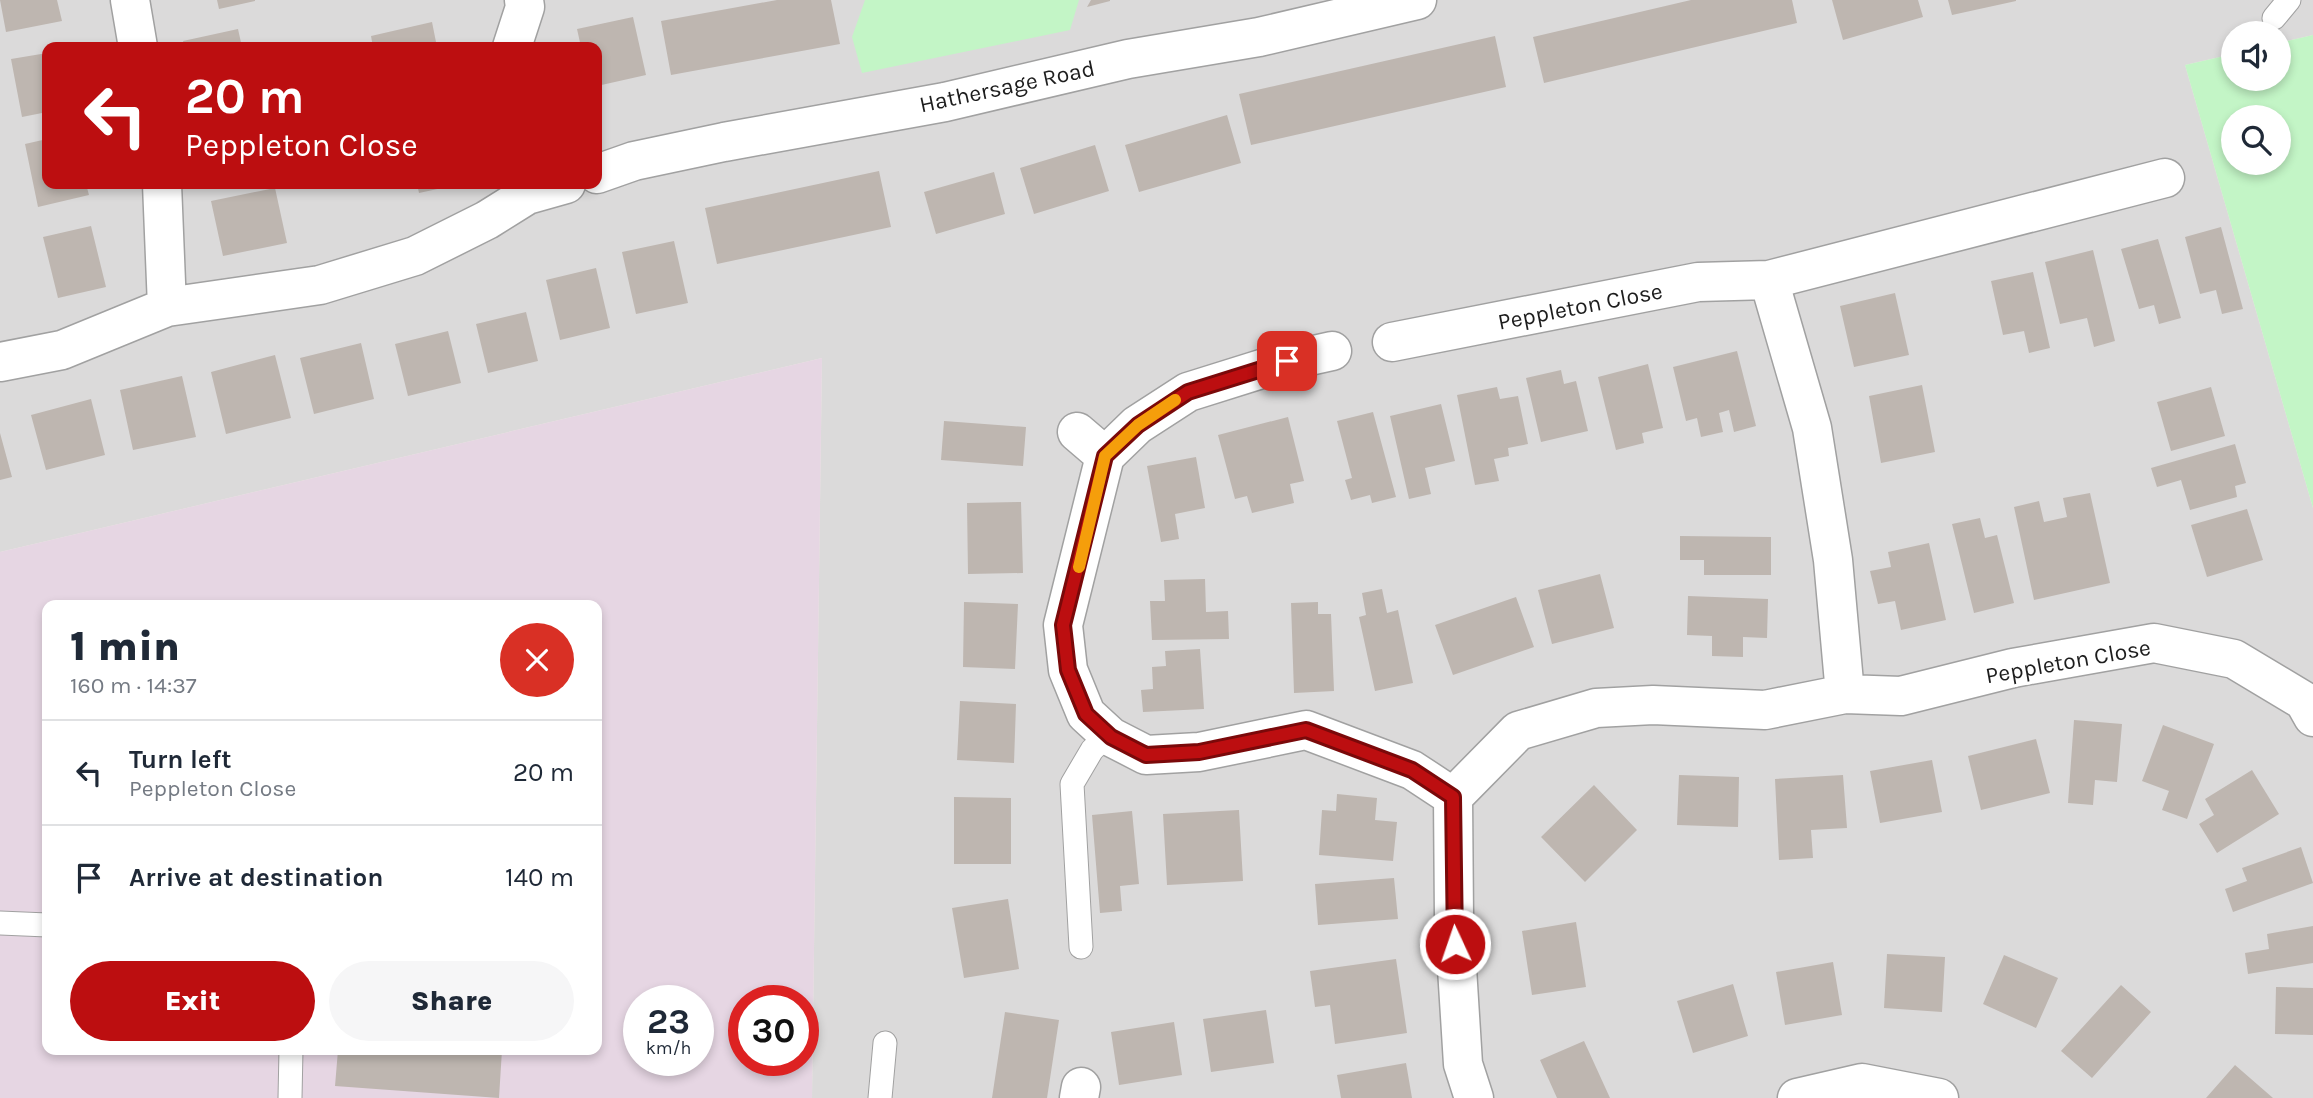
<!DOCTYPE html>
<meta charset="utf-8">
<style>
:root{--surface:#fff;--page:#f6f6f7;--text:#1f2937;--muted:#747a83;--line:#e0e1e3;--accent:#bc0e10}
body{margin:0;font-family:Karla,sans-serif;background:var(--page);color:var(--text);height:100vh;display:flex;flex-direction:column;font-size:26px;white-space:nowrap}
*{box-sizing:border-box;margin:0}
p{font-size:23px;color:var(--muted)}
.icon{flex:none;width:38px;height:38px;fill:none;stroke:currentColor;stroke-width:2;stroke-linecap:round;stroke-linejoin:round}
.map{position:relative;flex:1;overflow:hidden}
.drawer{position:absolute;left:42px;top:600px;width:560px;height:455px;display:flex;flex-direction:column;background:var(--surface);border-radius:14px;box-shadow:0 4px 10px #0003}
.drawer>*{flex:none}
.hud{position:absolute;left:42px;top:42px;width:560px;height:147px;border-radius:14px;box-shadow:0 4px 10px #0003;background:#bc0e10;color:#fff;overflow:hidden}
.buttons{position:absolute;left:2221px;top:21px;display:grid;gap:14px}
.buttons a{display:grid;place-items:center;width:70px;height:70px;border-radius:50%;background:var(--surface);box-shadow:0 4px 10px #0003;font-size:35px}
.speed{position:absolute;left:623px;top:985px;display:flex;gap:14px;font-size:35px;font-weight:700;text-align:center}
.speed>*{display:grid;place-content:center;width:91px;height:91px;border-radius:50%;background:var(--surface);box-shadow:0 4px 10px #0003;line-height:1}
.speed small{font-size:18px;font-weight:400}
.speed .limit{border:10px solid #d22;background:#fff;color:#111}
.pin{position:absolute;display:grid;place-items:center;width:60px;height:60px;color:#fff;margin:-30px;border-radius:14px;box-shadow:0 4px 10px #0006}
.me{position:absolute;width:77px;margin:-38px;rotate:357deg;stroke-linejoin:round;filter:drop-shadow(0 0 5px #0008)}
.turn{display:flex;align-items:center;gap:24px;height:147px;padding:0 28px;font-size:32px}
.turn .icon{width:91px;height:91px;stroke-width:2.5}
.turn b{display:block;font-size:49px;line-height:60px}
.round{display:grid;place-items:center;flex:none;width:74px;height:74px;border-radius:37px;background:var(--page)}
.overview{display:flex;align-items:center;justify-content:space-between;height:119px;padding:0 28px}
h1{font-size:42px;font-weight:800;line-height:52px}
.action{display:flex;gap:14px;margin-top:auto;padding:14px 28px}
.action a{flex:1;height:80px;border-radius:42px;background:var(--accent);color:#fff;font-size:28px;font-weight:800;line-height:80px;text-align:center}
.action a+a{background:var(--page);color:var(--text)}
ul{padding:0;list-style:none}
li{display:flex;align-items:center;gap:21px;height:105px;padding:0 28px;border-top:2px solid var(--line)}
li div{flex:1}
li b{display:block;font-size:26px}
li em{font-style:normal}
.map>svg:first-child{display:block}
.residential{fill:#dbdada;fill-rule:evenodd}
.industrial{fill:#e6d6e3;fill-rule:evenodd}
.park{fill:#c3f5c6;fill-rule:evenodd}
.building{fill:#beb6b0}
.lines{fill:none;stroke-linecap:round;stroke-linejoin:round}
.service-casing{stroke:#a1a1a1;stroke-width:25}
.minor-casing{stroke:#a1a1a1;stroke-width:41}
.service{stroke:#fff;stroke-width:23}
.minor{stroke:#fff;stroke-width:38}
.route-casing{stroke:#7a090a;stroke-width:18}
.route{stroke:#bc0e10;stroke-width:12}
.slow{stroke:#f59e0b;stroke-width:12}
.labels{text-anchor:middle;stroke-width:6;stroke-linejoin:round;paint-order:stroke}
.street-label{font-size:23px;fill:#1d1d1d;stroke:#fff}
</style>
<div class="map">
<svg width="2313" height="1098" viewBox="0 0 2313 1098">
<rect width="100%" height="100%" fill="#eeeae4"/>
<path class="residential" d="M 0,0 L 2313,0 L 2313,35 L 2279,43 L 2278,33 L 2233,33 L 2233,54 L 2185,65 L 2313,508 L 2313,1098 L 812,1098 L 822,358 L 0,552 ZM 47,47 L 597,47 L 597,184 L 47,184 Z"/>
<path class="industrial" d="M 822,358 L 812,1098 L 0,1098 L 0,552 ZM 47,606 L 597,606 L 597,1050 L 47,1050 ZM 639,1001 L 698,1001 L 698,1060 L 639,1060 ZM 744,1001 L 803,1001 L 803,1060 L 744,1060 Z"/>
<path class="park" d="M 865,0 L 1079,0 L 1070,30 L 862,73 L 852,37 Z
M 2313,35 L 2313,508 L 2185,65 L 2233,54 L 2233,79 L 2278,79 L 2279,43 ZM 2233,117 L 2278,117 L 2278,163 L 2233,163 Z"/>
<path class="building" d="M 0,0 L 57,0 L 62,21 L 6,32 Z
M 217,0 L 255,0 L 255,1 L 219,9 Z
M 777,0 L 831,0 L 840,44 L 671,75 L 661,21 Z
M 1091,0 L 1110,0 L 1110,1 L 1087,7 Z
M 1691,0 L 1792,0 L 1797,23 L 1544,83 L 1533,37 Z
M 1832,0 L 1918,0 L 1923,17 L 1843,40 Z
M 1948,0 L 2016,0 L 2016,1 L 1952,15 Z
M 633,17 L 646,75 L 597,86 L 597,47 L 581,47 L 577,29 Z
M 432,22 L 437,47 L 373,47 L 371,36 Z
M 238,29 L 242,47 L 185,47 L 183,41 Z
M 1495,36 L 1506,87 L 1251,145 L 1239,94 Z
M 47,53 L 47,112 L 22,117 L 11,59 Z
M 1227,115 L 1241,163 L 1139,192 L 1125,145 Z
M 47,139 L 47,184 L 86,184 L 89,195 L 38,207 L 25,144 Z
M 1095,145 L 1109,191 L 1034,214 L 1020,168 Z
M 879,171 L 891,227 L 717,264 L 705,208 Z
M 994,172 L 1005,214 L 936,234 L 924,192 Z
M 417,184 L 456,184 L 456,185 L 419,193 Z
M 275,188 L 287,243 L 223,256 L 211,201 Z
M 91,226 L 106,287 L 58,298 L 43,237 Z
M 2221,227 L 2243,309 L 2222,314 L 2216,290 L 2200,294 L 2185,237 Z
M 2158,239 L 2181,318 L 2159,324 L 2154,305 L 2139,309 L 2121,249 Z
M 674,241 L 688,303 L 636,314 L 622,252 Z
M 2093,250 L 2115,341 L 2094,347 L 2087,318 L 2060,324 L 2045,262 Z
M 596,268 L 610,328 L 560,340 L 546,280 Z
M 2033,272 L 2050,348 L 2029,353 L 2024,331 L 2003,335 L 1991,281 Z
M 1895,293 L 1909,355 L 1854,367 L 1840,306 Z
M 526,312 L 538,361 L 488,373 L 476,324 Z
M 448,331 L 461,383 L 408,396 L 395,344 Z
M 361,343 L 374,399 L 314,414 L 300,358 Z
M 1737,351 L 1756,426 L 1734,432 L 1729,410 L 1719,413 L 1723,432 L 1701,437 L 1697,418 L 1686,421 L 1673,367 Z
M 275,355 L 291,418 L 226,434 L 211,372 Z
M 1648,364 L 1663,428 L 1642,433 L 1644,443 L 1616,450 L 1598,377 Z
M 1561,370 L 1564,384 L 1576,381 L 1588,431 L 1541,442 L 1526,378 Z
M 182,376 L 196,437 L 133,450 L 120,390 Z
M 1922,385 L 1935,452 L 1881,463 L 1869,396 Z
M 1497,387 L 1500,399 L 1518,396 L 1528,444 L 1508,448 L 1509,456 L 1494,459 L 1499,481 L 1475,485 L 1457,395 Z
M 2211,387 L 2225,436 L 2171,451 L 2157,402 Z
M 91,399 L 105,455 L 46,470 L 31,415 Z
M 1441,404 L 1455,461 L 1425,468 L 1431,494 L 1409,499 L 1390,416 Z
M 1373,412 L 1396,497 L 1372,503 L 1370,495 L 1351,500 L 1345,480 L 1352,478 L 1337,421 Z
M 1288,417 L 1304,481 L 1290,484 L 1294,503 L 1252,513 L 1247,496 L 1235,499 L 1218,435 Z
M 944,421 L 1026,427 L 1023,466 L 941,460 Z
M 0,433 L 12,477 L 0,480 Z
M 2235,444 L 2246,483 L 2235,486 L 2237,497 L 2190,510 L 2181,480 L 2157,487 L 2151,468 Z
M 1196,457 L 1205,508 L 1175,514 L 1179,539 L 1161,542 L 1147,466 Z
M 2090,493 L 2110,583 L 2034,600 L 2014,507 L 2039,501 L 2044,522 L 2067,517 L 2063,498 Z
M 1021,502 L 1023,573 L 968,574 L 967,503 Z
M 2247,509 L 2263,560 L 2207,577 L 2191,525 Z
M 1980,518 L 1985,538 L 1997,535 L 2014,603 L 1974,613 L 1952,524 Z
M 1680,536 L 1771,537 L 1771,575 L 1704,575 L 1704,560 L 1680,560 Z
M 1929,543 L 1946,620 L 1901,630 L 1895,601 L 1878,604 L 1870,571 L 1891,567 L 1888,552 Z
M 1600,574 L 1614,628 L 1552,644 L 1538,590 Z
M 1205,579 L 1206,612 L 1228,611 L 1229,639 L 1152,640 L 1150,601 L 1165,601 L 1164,580 Z
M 1382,589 L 1387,613 L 1398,610 L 1413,683 L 1375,691 L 1359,617 L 1366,615 L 1362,593 Z
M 1688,596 L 1768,599 L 1767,638 L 1743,637 L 1743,657 L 1712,656 L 1712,636 L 1687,635 Z
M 1516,597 L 1534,647 L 1453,675 L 1435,625 Z
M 964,602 L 1018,604 L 1015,669 L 963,667 Z
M 1318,602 L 1318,614 L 1331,614 L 1334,691 L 1294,693 L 1291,603 Z
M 1200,649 L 1204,709 L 1143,712 L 1141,690 L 1153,689 L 1152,667 L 1166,666 L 1165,651 Z
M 960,701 L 1016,704 L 1014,763 L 957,760 Z
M 2074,720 L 2122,724 L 2117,782 L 2095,780 L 2093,805 L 2068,803 Z
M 2163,725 L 2214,744 L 2187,819 L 2162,810 L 2169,791 L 2142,781 Z
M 2036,739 L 2050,793 L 1981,810 L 1968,756 Z
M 1932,760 L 1942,812 L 1880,823 L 1870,771 Z
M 2252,770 L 2279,814 L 2217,853 L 2199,824 L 2214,815 L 2205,799 Z
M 1679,775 L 1739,777 L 1738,827 L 1677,825 Z
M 1843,775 L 1847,828 L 1811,830 L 1813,858 L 1779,860 L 1775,779 Z
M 1594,785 L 1637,830 L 1585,882 L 1541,837 Z
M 1337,794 L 1377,798 L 1375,820 L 1397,822 L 1393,861 L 1319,855 L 1322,810 L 1336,811 Z
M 954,797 L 1011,798 L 1011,864 L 954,864 Z
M 1239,810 L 1243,881 L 1167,885 L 1163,814 Z
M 1132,811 L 1139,884 L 1120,886 L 1122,911 L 1100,913 L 1092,815 Z
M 2301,847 L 2313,883 L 2233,912 L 2225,889 L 2247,881 L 2242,868 Z
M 1394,878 L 1398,919 L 1318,925 L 1315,884 Z
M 1008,899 L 1019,969 L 964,978 L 952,908 Z
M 1576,922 L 1586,987 L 1532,995 L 1522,931 Z
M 2313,926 L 2313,963 L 2248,974 L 2245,953 L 2269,949 L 2267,934 Z
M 1887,954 L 1945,957 L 1942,1012 L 1884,1008 Z
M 2004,955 L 2058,978 L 2036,1028 L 1983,1004 Z
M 1396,959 L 1407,1033 L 1335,1044 L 1330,1005 L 1315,1007 L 1310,971 Z
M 1833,962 L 1842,1015 L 1785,1025 L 1776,972 Z
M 1733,984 L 1748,1036 L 1693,1053 L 1677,1001 Z
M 2121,985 L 2151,1012 L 2092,1078 L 2061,1051 Z
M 2276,987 L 2313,988 L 2313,1035 L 2275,1034 Z
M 1266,1010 L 1274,1063 L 1211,1072 L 1203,1019 Z
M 1005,1012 L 1059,1020 L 1047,1098 L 992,1098 Z
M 1174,1022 L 1182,1075 L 1119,1085 L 1111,1032 Z
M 1584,1041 L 1610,1098 L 1557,1098 L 1540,1060 Z
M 338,1050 L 502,1050 L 499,1098 L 335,1086 Z
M 1406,1063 L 1412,1098 L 1341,1098 L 1337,1075 Z
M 2235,1065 L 2273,1098 L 2206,1098 Z"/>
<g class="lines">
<defs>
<path id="service" d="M 2274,18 L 2289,0
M 0,923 L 47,925
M 1081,947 L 1072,784 L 1092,750 L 1108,734
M 290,1098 L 291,1050
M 880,1098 L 885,1043"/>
<path id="minor" d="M 130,0 L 138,47
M 512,47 L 525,7 L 524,0
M 597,174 L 634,161 L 724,142 L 945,102 L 1128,59 L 1259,37 L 1417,0
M 162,184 L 167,307
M 1769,280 L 1812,428 L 1833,560 L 1845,694
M 1392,342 L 1698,282 L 1769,280 L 2165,178
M 1332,351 L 1287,361 L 1188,392 L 1137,425 L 1105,456 L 1063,625 L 1068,670 L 1086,714 L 1111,737 L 1146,755 L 1199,752 L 1306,730 L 1412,770 L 1453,797
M 0,362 L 62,350 L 167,307 L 320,285 L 415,256 L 487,220 L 527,195 L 566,184
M 1077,432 L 1105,456
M 1079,1098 L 1081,1087
M 1474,1098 L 1463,1064 L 1454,920 L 1453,797 L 1518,731 L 1596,708 L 1653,705 L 1765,710 L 1845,694 L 1901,696 L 2013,668 L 2154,643 L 2234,659 L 2304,701 L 2313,717
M 1797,1098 L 1862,1083 L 1939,1098"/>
</defs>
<use href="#service" class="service-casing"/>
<use href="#minor" class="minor-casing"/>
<use href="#service" class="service"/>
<use href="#minor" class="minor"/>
</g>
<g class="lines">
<defs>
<path id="route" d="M 1287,361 L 1188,392 L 1138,425 L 1105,456 L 1063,625 L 1068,670 L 1086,714 L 1111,737 L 1146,755 L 1199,752 L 1306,730 L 1412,770 L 1453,797 L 1455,944"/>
</defs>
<use href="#route" class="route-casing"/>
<use href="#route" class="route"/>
<path class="slow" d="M 1079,567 L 1105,456 L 1138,425 L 1175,400"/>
</g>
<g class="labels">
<g class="street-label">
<text transform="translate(1007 86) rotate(-12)" y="8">Hathersage Road</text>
<text transform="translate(1580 306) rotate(-11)" y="8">Peppleton Close</text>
<text transform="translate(2068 661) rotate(-10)" y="8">Peppleton Close</text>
</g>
</g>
</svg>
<div class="buttons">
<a><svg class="icon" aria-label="sound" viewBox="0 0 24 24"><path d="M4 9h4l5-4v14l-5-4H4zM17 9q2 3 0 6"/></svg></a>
<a><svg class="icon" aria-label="search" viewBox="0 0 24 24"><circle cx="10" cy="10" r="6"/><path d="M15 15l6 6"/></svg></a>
</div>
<div class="speed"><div>23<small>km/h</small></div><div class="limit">30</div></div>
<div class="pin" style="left:1287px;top:361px;background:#d93025"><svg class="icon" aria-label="arrive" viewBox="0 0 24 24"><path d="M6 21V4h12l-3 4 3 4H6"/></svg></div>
<svg class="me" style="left:1455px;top:944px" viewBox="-20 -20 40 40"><circle r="17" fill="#bc0e10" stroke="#fff" stroke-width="3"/><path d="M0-11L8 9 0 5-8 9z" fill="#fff"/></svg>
<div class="hud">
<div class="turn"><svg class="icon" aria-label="left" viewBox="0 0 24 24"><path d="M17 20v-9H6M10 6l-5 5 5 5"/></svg><div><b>20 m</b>Peppleton Close</div></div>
</div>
<section class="drawer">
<div class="overview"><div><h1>1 min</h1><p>160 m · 14:37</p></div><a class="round" style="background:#d93025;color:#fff"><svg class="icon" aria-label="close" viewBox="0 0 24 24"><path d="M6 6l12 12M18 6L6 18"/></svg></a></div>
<ul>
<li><svg class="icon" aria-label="left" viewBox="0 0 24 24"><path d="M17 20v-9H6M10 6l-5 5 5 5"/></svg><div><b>Turn left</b><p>Peppleton Close</p></div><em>20 m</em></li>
<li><svg class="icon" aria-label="arrive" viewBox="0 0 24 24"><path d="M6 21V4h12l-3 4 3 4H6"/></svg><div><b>Arrive at destination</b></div><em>140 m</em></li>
</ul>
<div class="action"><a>Exit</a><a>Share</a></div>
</section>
</div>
